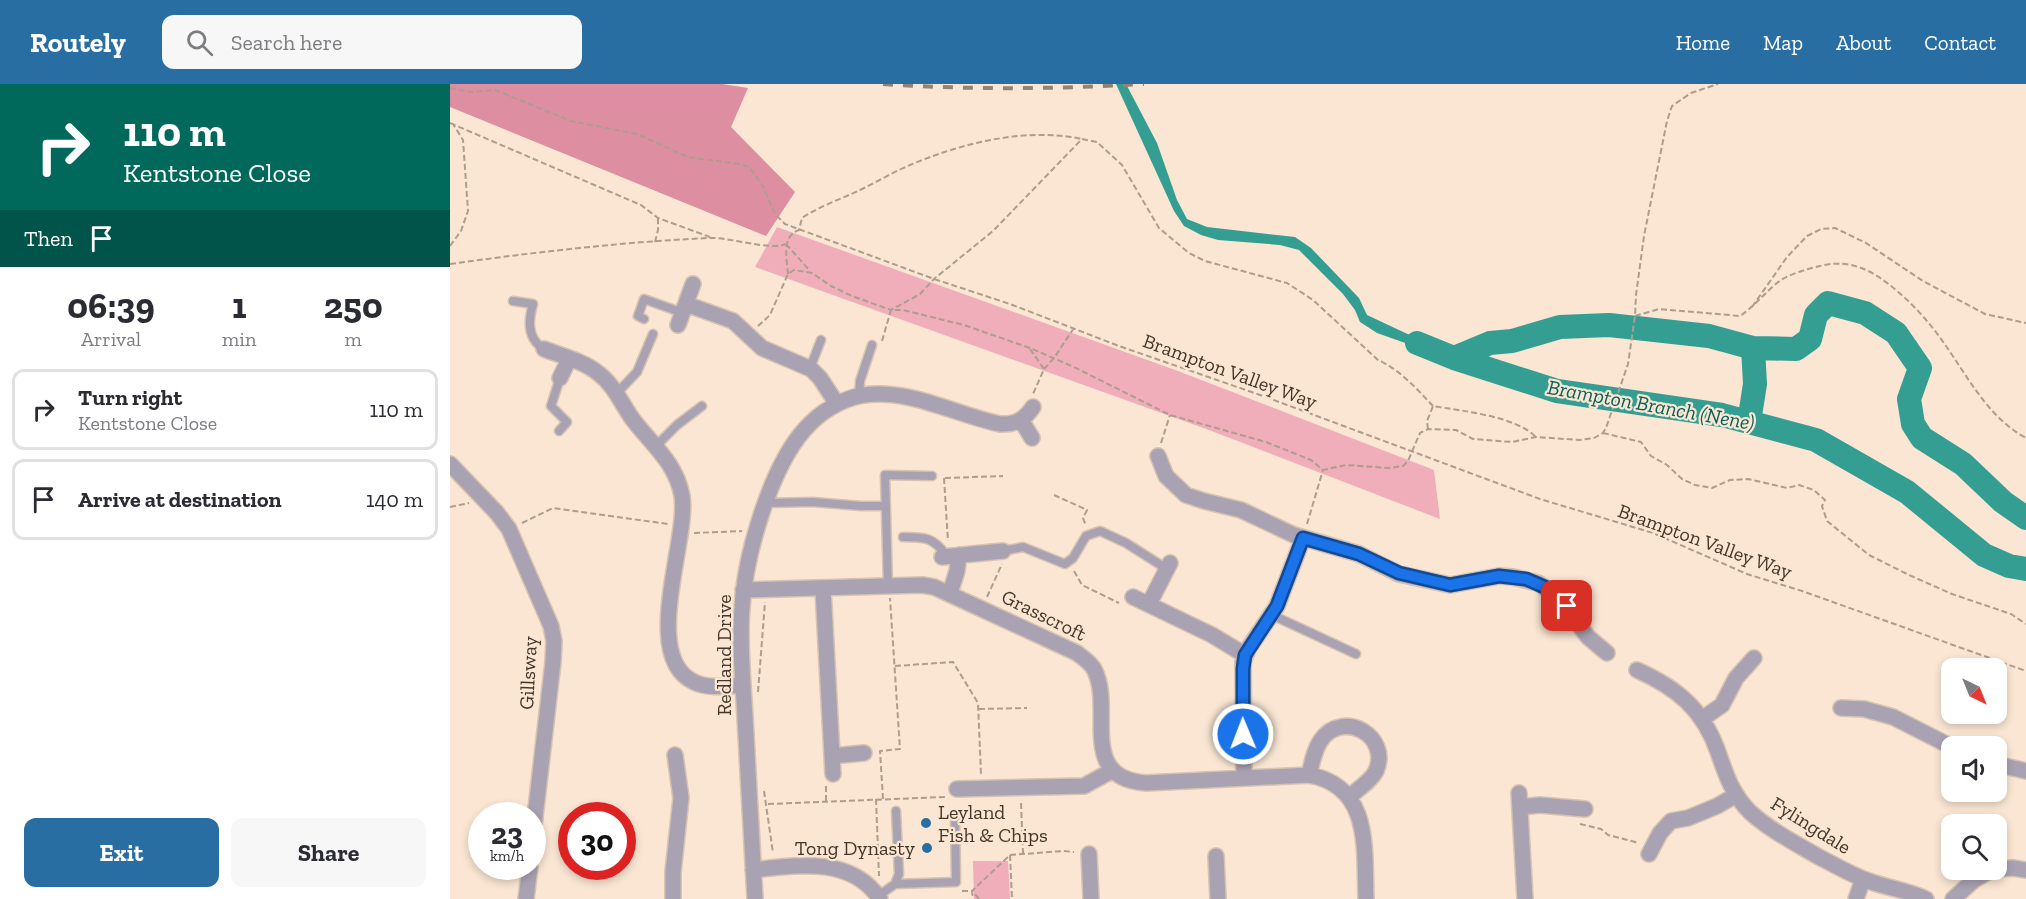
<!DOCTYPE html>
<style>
:root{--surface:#fff;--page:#f7f7f7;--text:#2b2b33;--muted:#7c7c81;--line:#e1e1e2;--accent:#286ea2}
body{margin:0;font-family:"Zilla Slab",serif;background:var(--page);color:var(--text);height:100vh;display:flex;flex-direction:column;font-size:22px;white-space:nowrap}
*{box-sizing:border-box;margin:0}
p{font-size:20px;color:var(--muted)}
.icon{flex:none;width:33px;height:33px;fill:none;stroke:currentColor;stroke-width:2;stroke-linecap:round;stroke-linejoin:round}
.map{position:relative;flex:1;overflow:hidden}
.panel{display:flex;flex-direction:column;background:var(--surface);width:450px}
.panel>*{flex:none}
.hud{background:#00695c;color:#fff;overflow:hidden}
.needle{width:39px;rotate:137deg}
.fabs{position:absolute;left:1491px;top:574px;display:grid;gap:12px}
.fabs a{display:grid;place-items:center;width:66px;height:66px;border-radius:12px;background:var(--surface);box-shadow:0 3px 9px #0003;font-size:30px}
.speed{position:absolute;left:18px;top:718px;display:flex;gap:12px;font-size:30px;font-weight:700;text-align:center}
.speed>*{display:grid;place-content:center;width:78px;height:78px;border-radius:50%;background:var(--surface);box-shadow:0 3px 9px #0003;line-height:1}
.speed small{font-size:15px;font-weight:400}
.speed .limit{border:9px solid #d22;background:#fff;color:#111}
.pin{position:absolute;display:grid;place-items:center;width:51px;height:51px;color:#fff;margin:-26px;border-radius:12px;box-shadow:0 3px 9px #0006}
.me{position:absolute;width:66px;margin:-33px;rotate:359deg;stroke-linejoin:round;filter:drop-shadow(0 0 4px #0008)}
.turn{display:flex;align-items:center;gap:21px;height:126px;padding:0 24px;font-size:27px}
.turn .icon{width:78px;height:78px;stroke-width:2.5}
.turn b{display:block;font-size:42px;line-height:51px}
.then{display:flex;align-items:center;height:57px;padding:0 24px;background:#0003;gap:12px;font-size:22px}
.eta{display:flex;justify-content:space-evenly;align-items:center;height:102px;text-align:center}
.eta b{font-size:36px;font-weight:700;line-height:42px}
.action{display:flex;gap:12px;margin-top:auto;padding:12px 24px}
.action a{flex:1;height:69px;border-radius:12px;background:var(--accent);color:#fff;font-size:24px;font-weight:700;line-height:69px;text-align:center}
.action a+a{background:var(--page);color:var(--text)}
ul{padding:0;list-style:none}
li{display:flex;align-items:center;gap:18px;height:81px;margin:0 12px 9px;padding:0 12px;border:3px solid var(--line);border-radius:12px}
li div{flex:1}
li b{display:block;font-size:22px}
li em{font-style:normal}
header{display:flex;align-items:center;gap:36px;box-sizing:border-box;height:84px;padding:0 30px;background:var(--accent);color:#fff}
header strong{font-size:28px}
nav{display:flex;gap:33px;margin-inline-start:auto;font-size:21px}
.search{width:420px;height:54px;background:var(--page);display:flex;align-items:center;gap:15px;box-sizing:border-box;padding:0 21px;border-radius:12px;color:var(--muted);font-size:22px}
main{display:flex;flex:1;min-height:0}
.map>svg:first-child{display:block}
.green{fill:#f0aebb}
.forest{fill:#dd8fa1}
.water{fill:#349e93}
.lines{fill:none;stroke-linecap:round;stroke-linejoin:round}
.river{stroke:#349e93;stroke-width:24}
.lane-casing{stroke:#d6c3b1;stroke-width:11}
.street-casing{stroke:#d6c3b1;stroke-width:18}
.path{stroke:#ae9d8d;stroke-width:2;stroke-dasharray:6 3;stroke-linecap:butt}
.lane{stroke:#a9a2b3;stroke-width:8}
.street{stroke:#a9a2b3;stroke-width:15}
.rail{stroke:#938373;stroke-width:4;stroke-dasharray:10 10;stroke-linecap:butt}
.route-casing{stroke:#114b97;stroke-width:15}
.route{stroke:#1a73e8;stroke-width:10}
.poi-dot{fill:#286ea2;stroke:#fae6d3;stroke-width:2}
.labels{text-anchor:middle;stroke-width:4.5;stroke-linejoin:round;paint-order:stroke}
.street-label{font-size:20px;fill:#44372a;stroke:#fae6d3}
.poi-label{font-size:20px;fill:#44372a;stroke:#fae6d3;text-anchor:start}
.water-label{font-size:21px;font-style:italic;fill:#086159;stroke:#fae6d3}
</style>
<header>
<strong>Routely</strong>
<div class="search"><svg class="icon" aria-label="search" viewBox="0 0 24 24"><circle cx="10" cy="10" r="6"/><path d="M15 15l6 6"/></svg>Search here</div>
<nav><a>Home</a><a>Map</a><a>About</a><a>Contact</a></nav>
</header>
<main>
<section class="panel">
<div class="hud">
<div class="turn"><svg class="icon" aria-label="right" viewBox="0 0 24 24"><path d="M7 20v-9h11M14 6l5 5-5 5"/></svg><div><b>110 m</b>Kentstone Close</div></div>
<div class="then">Then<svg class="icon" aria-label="arrive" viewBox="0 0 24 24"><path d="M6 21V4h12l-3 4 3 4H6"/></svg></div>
</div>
<div class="eta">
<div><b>06:39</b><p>Arrival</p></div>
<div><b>1</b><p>min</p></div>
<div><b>250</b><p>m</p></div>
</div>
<ul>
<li><svg class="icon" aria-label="right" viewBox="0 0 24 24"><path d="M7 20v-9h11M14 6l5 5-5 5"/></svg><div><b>Turn right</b><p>Kentstone Close</p></div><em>110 m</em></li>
<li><svg class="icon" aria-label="arrive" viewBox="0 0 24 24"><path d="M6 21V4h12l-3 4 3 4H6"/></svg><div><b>Arrive at destination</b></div><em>140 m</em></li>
</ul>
<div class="action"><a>Exit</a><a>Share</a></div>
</section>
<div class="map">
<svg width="1576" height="815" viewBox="0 0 1576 815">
<rect width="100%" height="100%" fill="#fae6d3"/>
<path class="green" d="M 327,143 L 728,287 L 984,386 L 990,435 L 759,346 L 305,183 Z
M 523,777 L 558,777 L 560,815 L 524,815 Z"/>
<path class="forest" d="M 0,0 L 272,0 L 298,4 L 281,43 L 345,108 L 316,152 L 0,23 Z"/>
<path class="water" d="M 666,0 L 676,0 L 707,59 L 727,116 L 737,135 L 757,143 L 845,153 L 861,164 L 909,214 L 917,231 L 981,261 L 1008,267 L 992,272 L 927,249 L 910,238 L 905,226 L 893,210 L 849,166 L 830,161 L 768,156 L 751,151 L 734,142 L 724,127 Z"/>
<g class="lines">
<path class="river" d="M 967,259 L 1004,274 L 1107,307 L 1272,331 L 1366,356 L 1457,408 L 1534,471 L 1559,482 L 1576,485
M 1303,264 L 1346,265 L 1360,255 L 1366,231 L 1378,219 L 1415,229 L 1446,249 L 1470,284 L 1459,315 L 1463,340 L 1472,354 L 1513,380 L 1553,418 L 1576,434
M 1004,274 L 1040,259 L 1062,257 L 1110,243 L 1159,241 L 1259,252 L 1303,264 L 1305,300 L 1299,338"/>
<defs>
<path id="lane" d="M 63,217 L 83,220 C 78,237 77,255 94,265
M 194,235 L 188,232 L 194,215 L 233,229
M 360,284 L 371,256
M 166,310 L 187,288 L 203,250
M 409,313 L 410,297 L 422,261
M 109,347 L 117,338 L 101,322 L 110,294
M 206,362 L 227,341 L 252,322
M 316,419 L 363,418 L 411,422 L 436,422
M 453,453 C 475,453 483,453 497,472
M 553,467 L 573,463 L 615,480 L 623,474 L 636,452 L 650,447 L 676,459 L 717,485
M 438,502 L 435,391 L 482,392
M 822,531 L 906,570
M 445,800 L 449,790 L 446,727
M 428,812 L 445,800 L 506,798 L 505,730"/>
<path id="street" d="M 236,220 L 283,237 L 312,264 L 361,285 L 370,294 L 387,320
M 228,241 L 243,200
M 94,265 C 112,272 133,277 148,289 C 163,300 171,318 181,333 C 200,359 226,378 232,412 C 239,456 190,573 244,598 C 258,605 277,602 293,601
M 110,294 L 119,275
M 571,336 L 582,354
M 708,372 L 716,392 L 736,411 L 754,417 L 791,426 L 844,451 L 909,470 L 949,490 L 1000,501 L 1049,492 L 1063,493 L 1088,499 L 1107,512 L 1138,553 L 1157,569
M 0,380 L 47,429 L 59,445 L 101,542 L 104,557 L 103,578 L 82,759
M 492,473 L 553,467
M 373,505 L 383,690
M 293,506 L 472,501 L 484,503 L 627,569 C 633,574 640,578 644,585 C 665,624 626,694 696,699 L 859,691 C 922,702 914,766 916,815
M 500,509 L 507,487 L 509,471
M 683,513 L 762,551 L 795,571
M 699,520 L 720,479
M 1187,586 C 1227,604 1253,625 1268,668 C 1276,691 1282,710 1300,728 C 1321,747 1345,759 1369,773 C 1385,781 1401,791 1419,797 C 1437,804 1458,806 1476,815
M 1391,624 L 1414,625 L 1443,633 L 1502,663
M 1252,635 L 1272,621 L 1286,594 L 1304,574
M 382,672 L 414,669
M 1546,680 L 1576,687
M 859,691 C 862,679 864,666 871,656 C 893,625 941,652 926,687 C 921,697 908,705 899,713
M 794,693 L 793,578 L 798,565 L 827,522 L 853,454
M 507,705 L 634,702 L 663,686
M 1069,709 L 1075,815
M 1070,723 L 1090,721 L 1135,725
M 639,770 L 641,815
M 1199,770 L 1210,749 L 1221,737 L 1238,734 L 1267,722 L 1286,711
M 766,772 L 768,815
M 1546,785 L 1563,784 L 1576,786
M 303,786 C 347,781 401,772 430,815
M 76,815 L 80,783
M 223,815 L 223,788 L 231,714 L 225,671
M 305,815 C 302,754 298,694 295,633 C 293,597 289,560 292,524 C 295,472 320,384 355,345 C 370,328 391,315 413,311 C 459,304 506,331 550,340 C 566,341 575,335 583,323
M 1406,815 L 1413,795
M 1503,815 L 1524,796 L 1542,786"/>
</defs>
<use href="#lane" class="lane-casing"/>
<use href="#street" class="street-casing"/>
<path class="path" d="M 0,4 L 21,8 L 45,6 L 121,37 L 187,50 L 238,73 L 289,80 L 299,83 L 313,102 L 325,130 L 335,140 L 484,195 L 560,220 L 669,262 L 813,312 L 1090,415 L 1203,449 L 1297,490 L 1352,507 L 1576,587
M 0,39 L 191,121 L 208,134 L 260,153
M 205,158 L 208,146 L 208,134
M 336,160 L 360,187
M 0,162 L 11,147 L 18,127 L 13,56 L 3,40
M 0,180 C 86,168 173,158 259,154 C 281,153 319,167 336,160
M 338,190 C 337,175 331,152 349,146 L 352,134 C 370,122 391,115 410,106 C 427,98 443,88 460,81 C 512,59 576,43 632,55
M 1302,223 L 1337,173 L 1357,152 L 1371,145 L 1385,144 L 1416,159 L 1473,197 L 1535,230 L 1576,239
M 1185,232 L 1209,225 L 1290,232 C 1305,222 1317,206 1331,196 C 1343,189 1357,185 1370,182 C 1393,176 1414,182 1433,196 C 1458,214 1479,237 1496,262 C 1519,295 1539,334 1576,354
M 308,242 L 320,231 L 338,190 L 344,186 L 362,189 L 381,202 L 402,212 L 441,226 L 470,210 L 484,195 L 543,147 L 632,55 L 647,58 L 672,81 L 709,144 L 739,169 L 755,177 L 837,199 L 863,216 L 928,276 C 950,286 966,304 983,322
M 432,257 L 441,226 L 453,226 L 514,241 L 580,264 L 624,283 L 720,331 L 816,358 L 861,376 L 873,386 L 896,381 L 939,384 L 953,382 L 958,377 L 970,349 L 978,345 L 1006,346 L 1023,355 L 1062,358 L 1086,353 L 1130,356 L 1144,354 L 1153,349 L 1156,344 L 1178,280 L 1185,232 L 1186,211 L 1194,152 L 1217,37 L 1222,22 L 1241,9 L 1268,0
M 580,265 L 594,285 L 583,310
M 594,285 L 604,274 L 624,244
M 978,345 L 977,337 L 983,322 C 1012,327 1065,332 1086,353
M 1153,349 L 1191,358 L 1201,372 L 1217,381 L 1232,395 L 1245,401 L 1262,404 L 1280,396 L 1298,395 L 1337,404 L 1349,401 L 1364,406 L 1375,416 L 1372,422 L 1377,437 L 1419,471 L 1459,491 L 1502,510 L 1561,530 L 1576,540
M 711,359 L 720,331
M 494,394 L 498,457
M 495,394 L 553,392
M 604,411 L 637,426 L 633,434 L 636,442
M 0,423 L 19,419
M 72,439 L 103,424 L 218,440
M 857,440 L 873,386
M 244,449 L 292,447
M 624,487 L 632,501 L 669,519
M 537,513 L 552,480
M 445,582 L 503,578 L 528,619 L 531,690
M 308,608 L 315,518
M 529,625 L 577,624
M 376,702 L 376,718
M 314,707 L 323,769
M 426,715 L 429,792
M 433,715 L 430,667 L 450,665 L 440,514
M 571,719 L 573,770
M 318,720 L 495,713
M 1130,740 L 1151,745 L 1158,751 L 1189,759
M 560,771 L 562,815
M 512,807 L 522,807 L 523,815
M 529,815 L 522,807 L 560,771 L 613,767 L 624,768"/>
<use href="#lane" class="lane"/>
<use href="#street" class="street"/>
<path class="rail" d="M 433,0 C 520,6 607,5 694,0"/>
</g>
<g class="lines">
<defs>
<path id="route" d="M 793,650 L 793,585 L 795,571 L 827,522 L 853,454 L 909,470 L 949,489 L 1000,501 L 1049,492 L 1076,495 L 1099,505 L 1117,522"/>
</defs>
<use href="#route" class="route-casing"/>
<use href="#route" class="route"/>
</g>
<g class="poi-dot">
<circle cx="476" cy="739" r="6"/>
<circle cx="477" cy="764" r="6"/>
</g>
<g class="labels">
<g class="street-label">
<text transform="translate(780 287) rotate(20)" y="7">Brampton Valley Way</text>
<text transform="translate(1255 457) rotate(20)" y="7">Brampton Valley Way</text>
<text transform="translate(594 531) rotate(26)" y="7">Grasscroft</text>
<text transform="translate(274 571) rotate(-90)" y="7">Redland Drive</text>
<text transform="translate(78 589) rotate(-87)" y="7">Gillsway</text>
<text transform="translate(1361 741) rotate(32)" y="7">Fylingdale</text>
</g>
<g class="poi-label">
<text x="488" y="735">Leyland<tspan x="488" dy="23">Fish &amp; Chips</tspan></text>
<text x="465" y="771" text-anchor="end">Tong Dynasty</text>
</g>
<g class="water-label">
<text transform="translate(1201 321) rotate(10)" y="7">Brampton Branch (Nene)</text>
</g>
</g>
</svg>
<div class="fabs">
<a><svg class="needle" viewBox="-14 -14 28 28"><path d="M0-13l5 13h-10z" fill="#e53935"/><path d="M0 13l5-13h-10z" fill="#7c7c81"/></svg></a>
<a><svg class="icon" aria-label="sound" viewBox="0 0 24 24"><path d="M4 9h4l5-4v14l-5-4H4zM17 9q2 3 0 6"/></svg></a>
<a><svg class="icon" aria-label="search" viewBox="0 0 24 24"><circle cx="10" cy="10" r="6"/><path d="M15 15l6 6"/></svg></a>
</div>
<div class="speed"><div>23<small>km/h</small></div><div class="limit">30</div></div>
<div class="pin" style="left:1117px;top:522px;background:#d93025"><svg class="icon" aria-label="arrive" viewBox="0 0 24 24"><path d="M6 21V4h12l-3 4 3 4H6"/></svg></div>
<svg class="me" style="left:793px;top:650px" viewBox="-20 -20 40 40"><circle r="17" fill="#1a73e8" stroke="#fff" stroke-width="3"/><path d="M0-11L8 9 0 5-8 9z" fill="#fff"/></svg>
</div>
</main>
